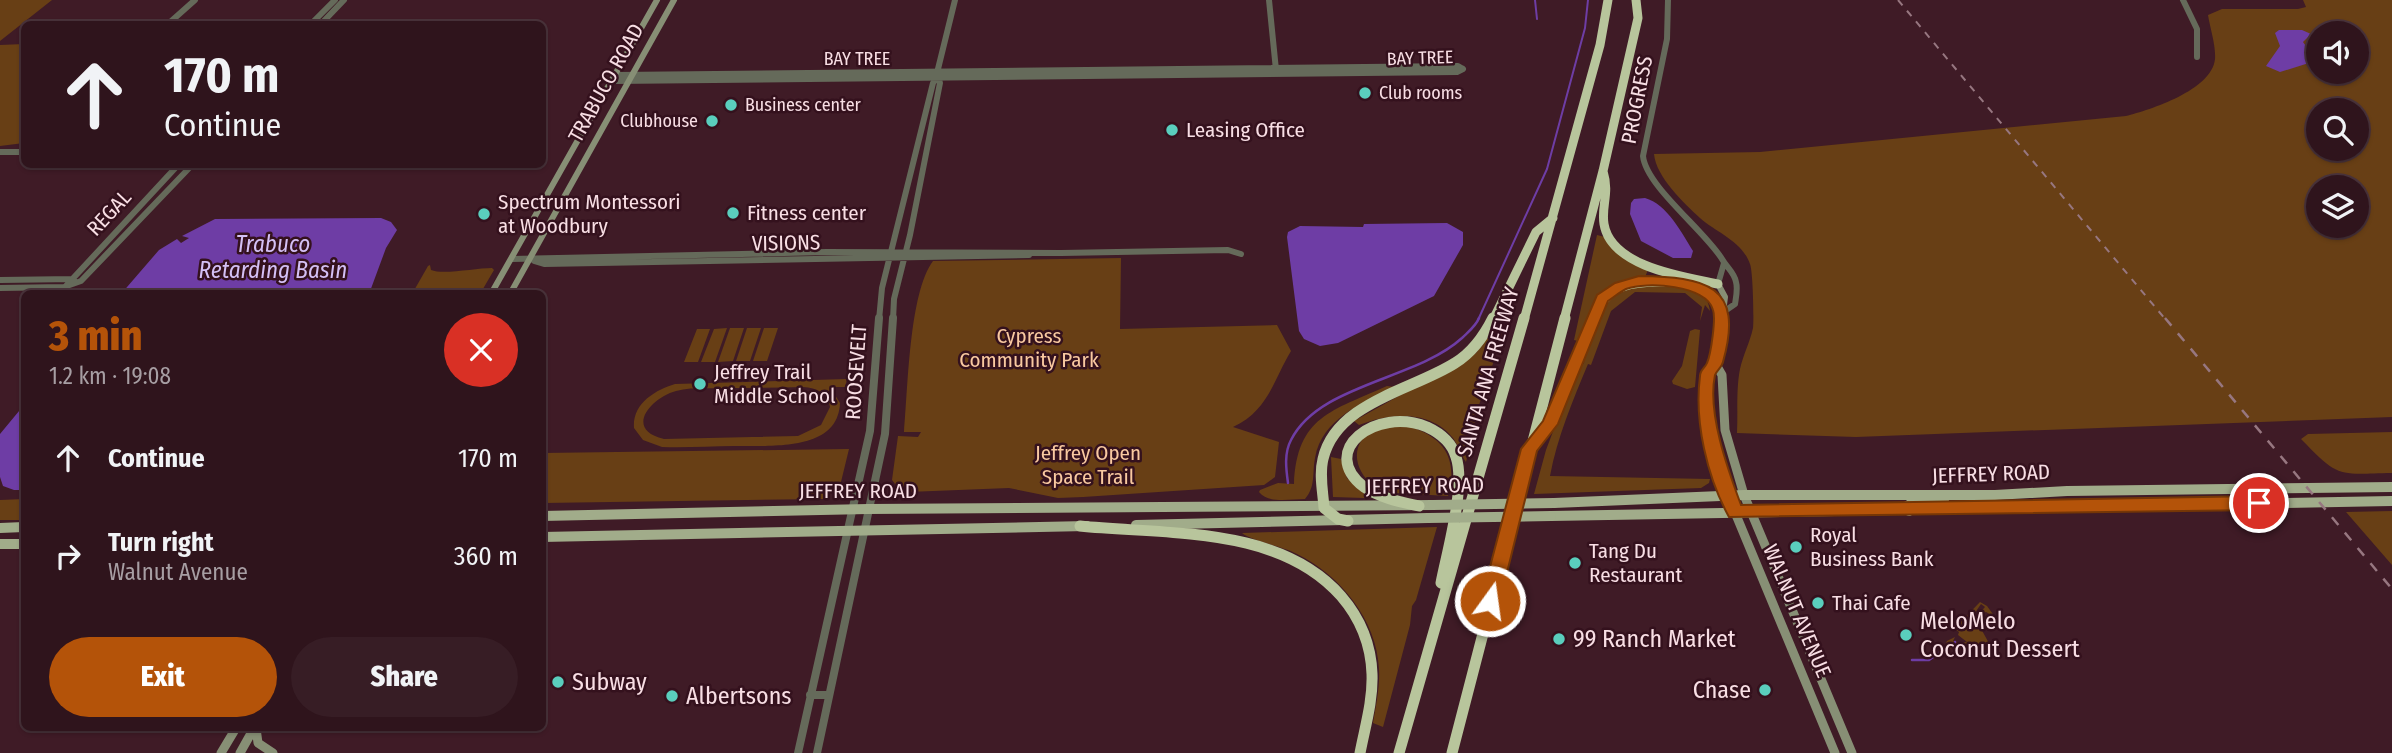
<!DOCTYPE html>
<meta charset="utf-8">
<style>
:root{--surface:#2f141c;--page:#371d25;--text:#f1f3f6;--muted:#a79ea3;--line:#4a333b;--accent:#b45309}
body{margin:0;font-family:"Fira Sans Condensed",sans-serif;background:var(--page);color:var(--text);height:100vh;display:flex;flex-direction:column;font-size:26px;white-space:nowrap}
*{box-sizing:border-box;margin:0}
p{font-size:23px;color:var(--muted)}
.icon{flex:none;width:38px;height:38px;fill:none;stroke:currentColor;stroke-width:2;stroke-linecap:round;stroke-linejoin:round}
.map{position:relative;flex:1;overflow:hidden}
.panel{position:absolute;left:21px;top:290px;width:525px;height:441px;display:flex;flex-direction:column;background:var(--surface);border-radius:10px;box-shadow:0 2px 5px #0004,0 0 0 2px var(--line)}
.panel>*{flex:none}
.guide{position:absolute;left:21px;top:21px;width:525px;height:147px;border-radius:10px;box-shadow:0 2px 5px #0004,0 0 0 2px var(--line);background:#2f141c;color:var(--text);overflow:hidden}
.controls{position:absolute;left:2306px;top:21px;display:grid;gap:14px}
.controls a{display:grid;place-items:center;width:63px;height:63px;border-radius:50%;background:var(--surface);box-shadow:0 2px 5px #0004,0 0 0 2px var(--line);font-size:35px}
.pin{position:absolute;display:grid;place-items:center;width:60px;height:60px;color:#fff;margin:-30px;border:4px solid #fff;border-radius:50%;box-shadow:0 2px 7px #0007}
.me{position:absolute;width:77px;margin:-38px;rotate:14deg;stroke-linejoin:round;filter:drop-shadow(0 0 5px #0008)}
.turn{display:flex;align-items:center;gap:24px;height:147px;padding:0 28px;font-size:32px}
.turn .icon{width:91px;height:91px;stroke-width:2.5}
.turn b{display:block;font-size:49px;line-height:60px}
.round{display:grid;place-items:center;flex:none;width:74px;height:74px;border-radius:37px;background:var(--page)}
.summary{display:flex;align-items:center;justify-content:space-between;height:119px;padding:0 28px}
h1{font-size:42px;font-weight:800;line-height:52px;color:var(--accent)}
.action{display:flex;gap:14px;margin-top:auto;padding:14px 28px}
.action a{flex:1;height:80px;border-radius:42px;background:var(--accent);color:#fff;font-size:28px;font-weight:800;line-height:80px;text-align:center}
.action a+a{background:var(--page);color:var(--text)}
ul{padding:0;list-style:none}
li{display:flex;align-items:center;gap:21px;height:98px;padding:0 28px}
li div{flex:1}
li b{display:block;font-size:26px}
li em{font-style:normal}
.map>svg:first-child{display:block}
.green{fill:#683f15;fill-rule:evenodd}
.water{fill:#6e3da5}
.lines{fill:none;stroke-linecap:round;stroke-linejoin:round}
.stream-far1{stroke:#6e3da5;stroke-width:2}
.stream{stroke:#6e3da5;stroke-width:2.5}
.tertiary-far1{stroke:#656a5a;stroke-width:6}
.tertiary{stroke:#656a5a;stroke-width:8}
.secondary-far1{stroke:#878f75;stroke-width:6}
.secondary{stroke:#878f75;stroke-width:9}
.primary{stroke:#a1ac8a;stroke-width:10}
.motorway-far1{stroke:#b8c59c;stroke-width:9}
.motorway{stroke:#b8c59c;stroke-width:11}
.rail-far1{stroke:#977780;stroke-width:2;stroke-dasharray:7 7;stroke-linecap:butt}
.rail{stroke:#977780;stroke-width:2.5;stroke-dasharray:10 10;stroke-linecap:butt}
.primary-bridge{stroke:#a1ac8a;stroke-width:10}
.route{fill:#b45309;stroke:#753606;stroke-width:2}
.poi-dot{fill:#5acebd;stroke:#34111d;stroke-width:2.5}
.labels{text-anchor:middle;stroke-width:5;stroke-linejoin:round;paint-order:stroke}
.far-street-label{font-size:18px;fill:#f8dee4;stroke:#34111d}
.far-poi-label{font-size:18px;fill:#f8dee4;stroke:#34111d;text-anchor:start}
.street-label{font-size:21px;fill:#f8dee4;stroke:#34111d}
.poi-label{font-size:21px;fill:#f8dee4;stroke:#34111d;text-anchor:start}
.park-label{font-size:21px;fill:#f9c9a0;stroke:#34111d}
.water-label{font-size:23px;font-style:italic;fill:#d4c0f6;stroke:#34111d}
.near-poi-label{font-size:24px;fill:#f8dee4;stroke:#34111d;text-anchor:start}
</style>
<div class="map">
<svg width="2392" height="753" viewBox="0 0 2392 753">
<rect width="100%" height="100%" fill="#3f1b26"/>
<path class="green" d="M 0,0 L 52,0 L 0,41 Z
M 2303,0 L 2392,0 L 2392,417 L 1856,437 L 1737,433 C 1738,412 1736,389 1740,369 C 1743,355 1750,342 1753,328 C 1754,321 1753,271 1750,264 C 1742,241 1717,233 1700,218 C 1684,203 1656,177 1654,154 L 1760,152 L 2126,116 C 2150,110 2212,90 2215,59 C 2216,45 2210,28 2208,15 L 2222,9 L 2298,9 L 2306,7 ZM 2319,33 L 2357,33 L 2357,72 L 2319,72 ZM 2319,110 L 2357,110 L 2357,149 L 2319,149 ZM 2319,187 L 2357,187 L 2357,226 L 2319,226 Z
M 24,44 L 24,143 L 0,146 L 0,45 Z
M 1597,235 L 1605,237 L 1648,270 L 1645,277 C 1598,283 1593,301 1578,341 L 1574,340 Z
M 1121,258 L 1120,329 L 1277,325 L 1291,351 C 1273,381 1268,411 1233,427 L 1279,442 L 1275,477 L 1264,485 L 1083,497 L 1058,498 L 1009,488 L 908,492 L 899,489 L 892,480 L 898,436 L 918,437 L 921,432 L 904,432 C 908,389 909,293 933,261 Z
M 430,265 L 431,270 C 443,275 476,268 492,268 L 494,270 L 480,294 L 412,294 L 428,266 Z
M 1651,283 C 1674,286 1707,282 1710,311 L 1705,305 L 1700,321 L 1702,307 L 1685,293 L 1635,292 L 1611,311 L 1591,365 L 1588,364 C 1573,400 1557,438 1550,476 L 1710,479 L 1709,483 L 1701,488 L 1534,494 L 1546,450 L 1575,373 L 1584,363 L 1585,347 L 1606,303 L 1623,290 Z
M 727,328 L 715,362 L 701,362 L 714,329 Z
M 730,328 L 744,328 L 733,361 L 718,362 Z
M 747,328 L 761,328 L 750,361 L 736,361 Z
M 764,328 L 778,328 L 767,361 L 753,361 Z
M 1495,328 L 1504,331 L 1478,408 L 1466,462 C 1461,455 1458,445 1453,438 C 1430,409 1389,413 1359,425 L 1354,421 L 1476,353 Z
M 697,329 L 710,329 L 698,362 L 684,362 Z
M 1695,329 L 1700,330 L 1695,387 L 1687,389 L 1673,384 L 1672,381 L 1682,366 L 1690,331 Z
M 847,379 L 845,387 L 830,387 L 840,403 C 838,453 768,445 734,446 C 710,446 686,448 662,447 L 643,440 L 634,428 C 632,404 655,390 675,384 ZM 803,387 C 817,388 828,393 830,407 L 821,425 L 798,436 L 664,439 C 624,430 650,398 676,391 C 690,387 706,389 720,388 C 748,388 776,388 803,387 Z
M 1387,386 L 1395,387 C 1363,403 1322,418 1315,458 C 1312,474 1316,486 1305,499 C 1290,499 1269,504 1259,492 L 1260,490 L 1278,483 L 1294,484 C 1297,416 1332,411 1387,386 Z
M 1407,426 C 1443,436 1459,458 1448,496 L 1395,493 L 1378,485 L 1374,486 C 1352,470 1349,439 1378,429 C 1386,426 1398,427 1407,426 Z
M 2392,432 L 2392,473 C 2337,474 2340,479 2301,439 L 2308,434 Z
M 849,449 L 840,486 L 823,499 L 543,503 L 543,453 Z
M 1331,457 L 1341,459 L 1347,478 L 1367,496 L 1364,498 L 1333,497 Z
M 24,499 L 24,520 L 0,520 L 0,500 Z
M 2392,511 L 2392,565 L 2346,512 Z
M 1437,527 L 1416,600 L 1412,606 L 1410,625 L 1383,727 L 1373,723 C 1376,705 1380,687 1379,669 C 1377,620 1340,575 1297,554 C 1282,546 1252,541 1242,533 Z
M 1980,602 L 1987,606 L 1995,617 L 1986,612 L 1978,615 L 1985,607 L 1981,604 L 1970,620 L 1979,625 L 1991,647 L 1977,645 L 1943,650 L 1947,641 L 1955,637 L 1953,641 L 1958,643 L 1967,642 L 1958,635 L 1959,632 L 1955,629 L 1952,631 Z"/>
<path class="water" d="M 2279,30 L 2302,30 L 2311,34 L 2303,42 L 2312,55 L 2312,62 L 2280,72 L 2266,66 L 2280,46 L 2275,33 Z
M 1645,198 C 1667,204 1682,233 1693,251 L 1691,258 L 1673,258 L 1641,241 L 1630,214 L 1631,203 L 1634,199 Z
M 381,218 L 391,222 L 397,230 L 386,248 L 369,294 L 121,294 L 159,250 L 177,239 L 181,243 L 189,238 L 182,236 L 215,219 Z
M 1447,223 L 1463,232 L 1463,245 L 1434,296 L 1338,343 L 1320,346 L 1304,339 L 1299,331 L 1287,237 L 1288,232 L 1300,226 L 1363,227 L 1364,224 Z
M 24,405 L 24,490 L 14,490 L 3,486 L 0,477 L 0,434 Z"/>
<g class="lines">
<path class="stream-far1" d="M 1535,0 L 1537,19
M 1478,320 L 1547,169 L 1585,28 L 1588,0"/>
<path class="stream" d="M 1288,483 C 1286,469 1284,453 1291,440 C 1319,384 1416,380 1462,338 C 1468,332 1476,326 1479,318
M 1912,660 L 1929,660 L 1950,645 L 1954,646 L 1955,642"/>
<path class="tertiary-far1" d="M 1269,0 L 1276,70
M 1668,0 L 1667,39 L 1643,156 C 1646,186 1704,230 1722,259 C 1727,268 1734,272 1736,282 C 1738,289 1736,297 1735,304 L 1722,313
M 2183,0 L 2197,29 L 2197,57
M 168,24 L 195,0
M 311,24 L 335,0
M 321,24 L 344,0
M 617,75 L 1458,66 L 1463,69
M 613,81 L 1457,72 L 1463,69
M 0,152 L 24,152
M 512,259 L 827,252 L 1061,253 L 1228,250 L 1241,254
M 534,261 L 544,264 L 1029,255
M 0,280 L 74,279
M 1718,284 L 1724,263
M 65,287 L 179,164
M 0,288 L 64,287 L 81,281 L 193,164
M 879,320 L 882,288 L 933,83 L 937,78
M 893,320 L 894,299 L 910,235 L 940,83 L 937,73 L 955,0"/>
<path class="tertiary" d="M 810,695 L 829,695
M 798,753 L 870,431 L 879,318
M 817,753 L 885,434 L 893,318"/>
<path class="secondary-far1" d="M 1718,284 L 1725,297 L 1722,320
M 491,294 L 657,0
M 510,294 L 674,0"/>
<path class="secondary" d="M 1722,318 L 1715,363 L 1707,373 L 1707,414 L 1724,486 L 1835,753
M 1715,363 L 1722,375 L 1725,430 L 1744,495 L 1852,753
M 256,728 L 258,743 L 273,753
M 221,753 L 236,728
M 240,753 L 254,728"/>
<path class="primary" d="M 1554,503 L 1744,495 L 1995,495 L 2067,491 L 2392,487
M 1909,511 L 1907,506 L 1912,503 L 1944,501
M 542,516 L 868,509 L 1433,505
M 1551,516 L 2392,501
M 1136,525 L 1428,518
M 0,528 L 24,527
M 542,537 L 1087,526
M 0,544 L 24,544"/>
<path class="motorway-far1" d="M 1603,171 C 1610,194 1601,205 1604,224 C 1611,267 1684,277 1718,284
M 1493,320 L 1536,232 L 1553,218
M 1524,320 L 1600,45 L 1608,0
M 1564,320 L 1603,171 L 1638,18 L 1636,0
M 1592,320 C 1607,283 1634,281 1669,282 C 1680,283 1697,284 1707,290 C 1715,295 1718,305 1722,313"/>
<path class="motorway" d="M 1533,444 L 1550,424 L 1593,318
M 1419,506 C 1401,502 1380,498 1364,487 C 1317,451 1376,406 1427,427 C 1440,433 1452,443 1456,457 C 1466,486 1447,552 1441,583
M 1348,521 L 1338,519 L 1324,508 C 1323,492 1319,475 1323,459 C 1336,402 1413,390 1455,363 C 1473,352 1484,336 1493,318
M 1080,526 C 1166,535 1279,525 1341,596 C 1360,618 1371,645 1372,674 C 1373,701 1365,727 1360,753
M 1399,753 L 1524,318
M 1452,753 L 1565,318"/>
<path class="rail-far1" d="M 1898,0 L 2166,320"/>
<path class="rail" d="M 2165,318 L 2392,589"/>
<path class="primary-bridge" d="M 1433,505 L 1554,503
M 1428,518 L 1551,516"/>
</g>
<path class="route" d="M 1639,276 C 1705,277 1745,284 1723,362 C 1722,367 1717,370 1715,375 C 1707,413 1728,470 1741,505 L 2259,496 L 2265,498 L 2268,503 L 2265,508 L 2259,510 L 1729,517 C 1707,477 1694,421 1700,376 C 1700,370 1705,368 1707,363 C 1711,354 1716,318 1713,310 C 1707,285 1646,281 1626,289 C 1620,292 1614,297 1608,301 L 1558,424 L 1537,451 L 1500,601 L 1497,606 L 1490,608 L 1484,606 L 1481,601 L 1521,449 L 1543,421 L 1597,295 L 1615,283 Z"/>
<g class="poi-dot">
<circle cx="1365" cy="93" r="7"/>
<circle cx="731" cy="105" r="7"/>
<circle cx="712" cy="121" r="7"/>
<circle cx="1172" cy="130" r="7"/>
<circle cx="733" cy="213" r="7"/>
<circle cx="484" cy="214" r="7"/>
<circle cx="700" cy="384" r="7"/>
<circle cx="1796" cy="547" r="7"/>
<circle cx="1575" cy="563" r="7"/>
<circle cx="1818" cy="603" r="7"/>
<circle cx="1906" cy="635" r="7"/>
<circle cx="1559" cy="639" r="7"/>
<circle cx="558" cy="682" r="7"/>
<circle cx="1765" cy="690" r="7"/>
<circle cx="672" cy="696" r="7"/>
</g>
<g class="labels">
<g class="far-street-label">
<text transform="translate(1420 58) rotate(-2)" y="6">BAY TREE</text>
<text x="857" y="65">BAY TREE</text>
</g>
<g class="far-poi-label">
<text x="1379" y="99">Club rooms</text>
<text x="745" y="111">Business center</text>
<text x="698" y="127" text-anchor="end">Clubhouse</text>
</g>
<g class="street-label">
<text transform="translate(606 83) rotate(-61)" y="7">TRABUCO ROAD</text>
<text transform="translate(1637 100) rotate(-79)" y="7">PROGRESS</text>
<text transform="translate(109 213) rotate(-47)" y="7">REGAL</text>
<text transform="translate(786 243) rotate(-1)" y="7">VISIONS</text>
<text transform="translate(856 372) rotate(-86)" y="7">ROOSEVELT</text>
<text transform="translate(1488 372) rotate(-74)" y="7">SANTA ANA FREEWAY</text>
<text transform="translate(1991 474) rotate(-2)" y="7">JEFFREY ROAD</text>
<text transform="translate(1425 486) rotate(-1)" y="7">JEFFREY ROAD</text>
<text x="858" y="498">JEFFREY ROAD</text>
<text transform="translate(1797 611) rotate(67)" y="7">WALNUT AVENUE</text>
</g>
<g class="poi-label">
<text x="1186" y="137">Leasing Office</text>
<text x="498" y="209">Spectrum Montessori<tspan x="498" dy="24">at Woodbury</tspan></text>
<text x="747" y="220">Fitness center</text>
<text x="714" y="379">Jeffrey Trail<tspan x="714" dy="24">Middle School</tspan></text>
<text x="1810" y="542">Royal<tspan x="1810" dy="24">Business Bank</tspan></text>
<text x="1589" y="558">Tang Du<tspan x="1589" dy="24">Restaurant</tspan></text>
<text x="1832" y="610">Thai Cafe</text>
</g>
<g class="park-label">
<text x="1029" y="343">Cypress<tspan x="1029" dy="24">Community Park</tspan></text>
<text x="1088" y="460">Jeffrey Open<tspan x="1088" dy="24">Space Trail</tspan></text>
</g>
<g class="water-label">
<text x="273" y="252">Trabuco<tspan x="273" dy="26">Retarding Basin</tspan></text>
</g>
<g class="near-poi-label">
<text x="1920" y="629">MeloMelo<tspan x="1920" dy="28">Coconut Dessert</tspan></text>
<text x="1573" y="647">99 Ranch Market</text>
<text x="572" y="690">Subway</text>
<text x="1751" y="698" text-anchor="end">Chase</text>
<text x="686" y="704">Albertsons</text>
</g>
</g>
</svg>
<div class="controls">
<a><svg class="icon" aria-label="sound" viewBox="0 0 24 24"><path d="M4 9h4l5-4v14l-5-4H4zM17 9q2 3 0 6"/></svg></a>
<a><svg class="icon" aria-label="search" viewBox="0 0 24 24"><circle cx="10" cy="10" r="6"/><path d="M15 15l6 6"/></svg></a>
<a><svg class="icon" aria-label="layers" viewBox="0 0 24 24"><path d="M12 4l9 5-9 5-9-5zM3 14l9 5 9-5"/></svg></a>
</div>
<div class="pin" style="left:2259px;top:503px;background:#d93025"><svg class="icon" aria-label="arrive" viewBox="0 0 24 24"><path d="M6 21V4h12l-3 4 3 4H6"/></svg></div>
<svg class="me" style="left:1490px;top:601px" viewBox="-20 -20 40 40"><circle r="17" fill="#b45309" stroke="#fff" stroke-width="3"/><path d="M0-11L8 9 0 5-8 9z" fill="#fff"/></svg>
<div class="guide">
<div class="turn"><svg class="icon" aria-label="ahead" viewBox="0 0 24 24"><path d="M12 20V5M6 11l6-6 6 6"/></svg><div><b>170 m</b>Continue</div></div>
</div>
<section class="panel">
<div class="summary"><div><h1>3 min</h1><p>1.2 km · 19:08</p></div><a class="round" style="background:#d93025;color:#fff"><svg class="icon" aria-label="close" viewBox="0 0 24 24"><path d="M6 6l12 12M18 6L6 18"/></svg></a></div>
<ul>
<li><svg class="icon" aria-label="ahead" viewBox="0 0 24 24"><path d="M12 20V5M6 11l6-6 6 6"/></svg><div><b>Continue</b></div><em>170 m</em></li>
<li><svg class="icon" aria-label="right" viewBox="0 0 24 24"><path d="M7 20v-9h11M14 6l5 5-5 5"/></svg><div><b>Turn right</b><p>Walnut Avenue</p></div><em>360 m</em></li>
</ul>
<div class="action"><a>Exit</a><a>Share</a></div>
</section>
</div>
